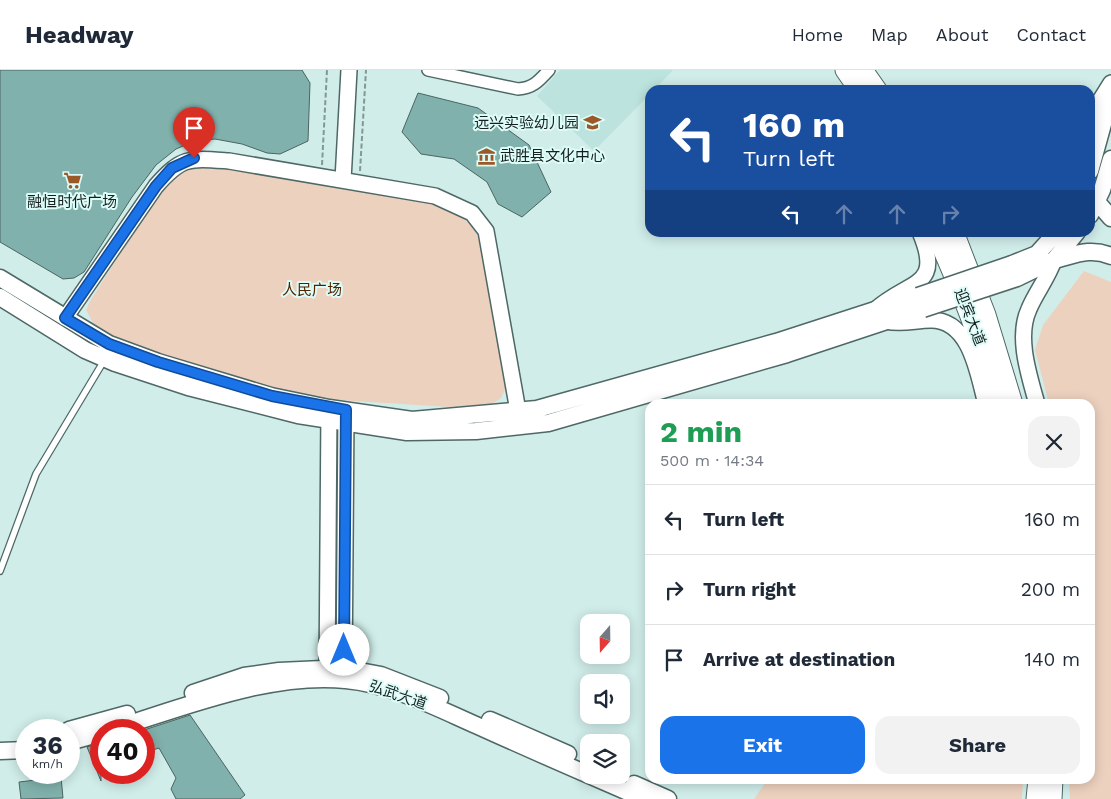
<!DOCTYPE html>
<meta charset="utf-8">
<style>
:root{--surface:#fff;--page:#f2f2f3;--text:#1f2937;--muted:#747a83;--line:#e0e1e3;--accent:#1a73e8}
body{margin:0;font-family:"Work Sans","Noto Sans SC",sans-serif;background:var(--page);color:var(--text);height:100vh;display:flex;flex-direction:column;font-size:19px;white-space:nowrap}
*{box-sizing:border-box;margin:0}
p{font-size:16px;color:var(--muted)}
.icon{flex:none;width:28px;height:28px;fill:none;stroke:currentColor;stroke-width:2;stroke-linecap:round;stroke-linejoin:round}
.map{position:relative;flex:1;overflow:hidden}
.details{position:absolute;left:645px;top:329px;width:450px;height:385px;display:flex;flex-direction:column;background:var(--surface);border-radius:15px;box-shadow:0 2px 12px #0003}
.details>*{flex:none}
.banner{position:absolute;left:645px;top:15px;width:450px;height:152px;border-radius:15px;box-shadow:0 2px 12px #0003;background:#1a4fa0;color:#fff;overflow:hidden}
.needle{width:32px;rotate:200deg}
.controls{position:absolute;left:580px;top:544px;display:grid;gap:10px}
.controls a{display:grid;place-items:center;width:50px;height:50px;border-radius:10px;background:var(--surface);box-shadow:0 2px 12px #0003;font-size:25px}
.speed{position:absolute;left:15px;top:649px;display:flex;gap:10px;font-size:25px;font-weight:700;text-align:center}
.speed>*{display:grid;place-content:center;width:65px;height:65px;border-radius:50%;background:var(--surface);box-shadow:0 2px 12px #0003;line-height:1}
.speed small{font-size:12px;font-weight:400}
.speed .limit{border:8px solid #d22;background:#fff;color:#111}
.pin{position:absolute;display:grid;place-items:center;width:42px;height:42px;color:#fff;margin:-51px -21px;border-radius:50% 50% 50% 0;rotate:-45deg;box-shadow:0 0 5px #0007}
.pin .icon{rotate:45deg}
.me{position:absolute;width:55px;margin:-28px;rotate:0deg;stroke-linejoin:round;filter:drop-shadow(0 0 4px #0008)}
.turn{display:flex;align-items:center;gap:18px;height:105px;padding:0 15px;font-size:22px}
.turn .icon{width:65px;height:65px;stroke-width:2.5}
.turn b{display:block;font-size:35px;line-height:42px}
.lanes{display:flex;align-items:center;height:48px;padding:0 15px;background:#0003;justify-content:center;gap:25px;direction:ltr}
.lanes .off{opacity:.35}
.round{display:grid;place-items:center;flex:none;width:52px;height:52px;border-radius:15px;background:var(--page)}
.summary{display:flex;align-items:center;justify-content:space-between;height:85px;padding:0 15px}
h1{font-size:30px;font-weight:700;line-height:38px;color:#1e9e55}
.action{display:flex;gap:10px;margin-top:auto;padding:10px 15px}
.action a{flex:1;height:58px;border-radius:15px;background:var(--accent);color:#fff;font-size:20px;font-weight:700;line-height:58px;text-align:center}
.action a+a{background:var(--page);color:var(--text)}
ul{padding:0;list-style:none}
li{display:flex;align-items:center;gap:15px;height:70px;padding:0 15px;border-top:1px solid var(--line)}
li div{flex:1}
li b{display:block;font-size:19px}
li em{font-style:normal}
header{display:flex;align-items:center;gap:30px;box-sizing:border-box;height:70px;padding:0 25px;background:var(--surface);border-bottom:1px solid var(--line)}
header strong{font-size:24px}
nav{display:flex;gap:28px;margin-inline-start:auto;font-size:18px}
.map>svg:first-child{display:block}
.built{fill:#bce3de}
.green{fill:#edd1bf}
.building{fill:#81b1ac;stroke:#4b6562}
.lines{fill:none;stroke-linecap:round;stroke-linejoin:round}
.service-casing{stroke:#4e6865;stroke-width:8}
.minor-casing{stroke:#4e6865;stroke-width:14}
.tertiary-casing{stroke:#4e6865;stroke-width:18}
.secondary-casing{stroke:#4e6865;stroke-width:19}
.primary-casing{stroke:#4e6865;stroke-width:21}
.path{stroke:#829895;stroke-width:2;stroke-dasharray:5 2.5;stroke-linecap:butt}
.service{stroke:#fff;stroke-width:5.5}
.minor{stroke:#fff;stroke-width:11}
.tertiary{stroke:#fff;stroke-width:15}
.secondary{stroke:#fff;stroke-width:16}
.primary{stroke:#fff;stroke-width:19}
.secondary-bridge-casing{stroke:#4e6865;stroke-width:19;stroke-linecap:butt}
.secondary-bridge{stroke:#fff;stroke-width:16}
.route-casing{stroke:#114b97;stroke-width:12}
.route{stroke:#1a73e8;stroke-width:9}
.labels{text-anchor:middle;stroke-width:4;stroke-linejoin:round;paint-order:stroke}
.poi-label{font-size:15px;fill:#15201f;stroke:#ddfbf7;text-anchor:end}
.park-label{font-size:15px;fill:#512400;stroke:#ddfbf7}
.street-label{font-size:15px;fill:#15201f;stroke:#ddfbf7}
</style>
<header>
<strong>Headway</strong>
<nav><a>Home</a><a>Map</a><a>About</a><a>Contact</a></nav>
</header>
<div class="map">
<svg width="1111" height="729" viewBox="0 0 1111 729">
<rect width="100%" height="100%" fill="#d0edea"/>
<path class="built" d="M 560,0 L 673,0 L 654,20 L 650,20 L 650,24 L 594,81 L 537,26 Z"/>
<path class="green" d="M 208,95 C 251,98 293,111 336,118 C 370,125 408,124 442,135 C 460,142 474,157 483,173 L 506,303 L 506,318 L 501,328 L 492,334 L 449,337 L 338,330 L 290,323 L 160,284 L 113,267 L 96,258 L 86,240 L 90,231 L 150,137 L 174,107 L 188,98 Z
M 1084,201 L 1111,212 L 1111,729 L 1070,729 L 1069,709 L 1090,709 L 1090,334 L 1049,334 L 1035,280 L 1043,255 Z
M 768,709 L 1023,709 L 1022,729 L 754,729 Z"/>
<path class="building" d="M 0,0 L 302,0 L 310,13 L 308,71 L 280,84 L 267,83 L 242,74 L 215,69 L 195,71 L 176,79 L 156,95 L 132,127 L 84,202 L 74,208 L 63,209 L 0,172 Z
M 418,23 L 478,38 L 529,75 L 551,122 L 522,147 L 498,134 L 487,112 L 454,89 L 421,84 L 402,62 Z
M 190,645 L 245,725 L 240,729 L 176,729 L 171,719 L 176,708 L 159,678 L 144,683 L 144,660 Z
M 101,673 L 101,711 L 87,677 Z
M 61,707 L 63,728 L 21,729 L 19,712 Z"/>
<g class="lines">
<defs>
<path id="service" d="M 0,501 L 36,404 L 105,289"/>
<path id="minor" d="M 428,0 L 518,19 C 533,18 539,11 549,0"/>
<path id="tertiary" d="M 1090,56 L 1096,37 L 1111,13
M 343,110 L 349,0
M 875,240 C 909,209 944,219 920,162
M 65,248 L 156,116 C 182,86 190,88 229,91 L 435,126 L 472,143 L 486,161 L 518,341
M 886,251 C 902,255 915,250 931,250 C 971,250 978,305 986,334
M 1037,334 C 1029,305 1016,267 1029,239 C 1036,222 1048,208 1054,190
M 327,609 L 329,338
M 344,610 L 346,341"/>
<path id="secondary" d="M 1090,101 L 1111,25
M 1091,125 L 1111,148
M 1090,145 L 1102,120 L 1111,89
M 1054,190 C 1075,185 1090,177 1111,186
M 1012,194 L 1037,184 L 1057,162
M 0,208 L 109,274 L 158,292 L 271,326 L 329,338 L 412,350 L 537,339 L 776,272 L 918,226
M 1017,208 L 1054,190 L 1077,162
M 0,227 L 85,280 L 115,293 L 188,317 L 298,345 L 407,362 L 476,361 L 548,353 L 787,284 L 923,239
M 193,623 L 244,606 L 279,601 L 344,598 L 381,605 L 440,628
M 490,650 L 568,684
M 69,660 L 127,644
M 110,660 C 182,638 270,602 346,610 C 391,614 437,638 478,656 C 533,681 589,705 644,729
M 69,672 L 101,663
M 0,681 L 26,680
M 634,714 L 668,729"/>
<path id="primary" d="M 845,0 L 859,20
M 863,0 L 877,20
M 935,162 C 960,219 983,275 999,334
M 954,162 L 986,245 L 1013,334
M 1036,729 L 1038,709
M 1052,729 L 1053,709"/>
</defs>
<use href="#service" class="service-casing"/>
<use href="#minor" class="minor-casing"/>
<use href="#tertiary" class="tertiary-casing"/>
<use href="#secondary" class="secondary-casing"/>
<use href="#primary" class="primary-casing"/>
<path class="path" d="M 322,95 L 327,0
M 360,101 L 366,0"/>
<use href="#service" class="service"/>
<use href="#minor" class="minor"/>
<use href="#tertiary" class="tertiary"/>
<use href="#secondary" class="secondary"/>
<use href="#primary" class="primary"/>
<defs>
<path id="secondary-bridge" d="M 918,226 L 1012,194
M 923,239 L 1017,208"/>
</defs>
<use href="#secondary-bridge" class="secondary-bridge-casing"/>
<use href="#secondary-bridge" class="secondary-bridge"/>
</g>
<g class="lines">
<defs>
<path id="route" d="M 194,88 L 172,98 L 156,116 L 65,248 L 109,274 L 158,292 L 272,326 L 346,340 L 344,580"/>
</defs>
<use href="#route" class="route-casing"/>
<use href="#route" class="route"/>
</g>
<defs>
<symbol id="school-bare" viewBox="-9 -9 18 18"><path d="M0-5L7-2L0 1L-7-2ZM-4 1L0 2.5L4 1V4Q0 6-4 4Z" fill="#9b5927" stroke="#ddfbf7" stroke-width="2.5" paint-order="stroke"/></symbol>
<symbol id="museum-bare" viewBox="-9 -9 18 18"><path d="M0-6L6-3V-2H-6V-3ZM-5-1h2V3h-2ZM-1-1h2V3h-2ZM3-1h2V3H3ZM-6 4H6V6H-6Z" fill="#9b5927" stroke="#ddfbf7" stroke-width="2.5" paint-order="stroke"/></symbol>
<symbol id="supermarket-bare" viewBox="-9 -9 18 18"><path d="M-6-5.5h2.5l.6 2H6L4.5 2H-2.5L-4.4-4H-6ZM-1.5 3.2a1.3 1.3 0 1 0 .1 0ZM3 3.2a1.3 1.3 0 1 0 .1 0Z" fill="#9b5927" stroke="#ddfbf7" stroke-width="2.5" paint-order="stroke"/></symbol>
</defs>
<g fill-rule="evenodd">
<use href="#school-bare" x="580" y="40" width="25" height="25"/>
<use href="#museum-bare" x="474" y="74" width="25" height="25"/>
<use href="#supermarket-bare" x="60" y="98" width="25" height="25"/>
</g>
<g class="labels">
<g class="poi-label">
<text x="579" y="58">远兴实验幼儿园</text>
<text x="500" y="91" text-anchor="start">武胜县文化中心</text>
<text x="72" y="137" text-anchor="middle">融恒时代广场</text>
</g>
<g class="park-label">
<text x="312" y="225">人民广场</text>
</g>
<g class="street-label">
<text transform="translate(970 247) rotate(69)" y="5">迎宾大道</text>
<text transform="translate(398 625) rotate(19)" y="5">弘武大道</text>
</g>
</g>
</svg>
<div class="controls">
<a><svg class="needle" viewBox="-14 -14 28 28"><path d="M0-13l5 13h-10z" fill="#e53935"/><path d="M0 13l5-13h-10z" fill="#747a83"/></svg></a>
<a><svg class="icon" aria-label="sound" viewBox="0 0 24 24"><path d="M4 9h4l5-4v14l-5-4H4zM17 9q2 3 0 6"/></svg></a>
<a><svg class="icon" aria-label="layers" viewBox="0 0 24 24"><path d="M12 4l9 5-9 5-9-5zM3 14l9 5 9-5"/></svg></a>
</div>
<div class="speed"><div>36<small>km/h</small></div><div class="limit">40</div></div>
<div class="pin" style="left:194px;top:88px;background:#d93025"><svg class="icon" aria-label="arrive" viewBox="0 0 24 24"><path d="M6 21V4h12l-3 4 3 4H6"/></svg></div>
<svg class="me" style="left:344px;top:580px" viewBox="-20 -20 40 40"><circle r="19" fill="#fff"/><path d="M0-13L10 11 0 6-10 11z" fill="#1a73e8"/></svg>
<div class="banner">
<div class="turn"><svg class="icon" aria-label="left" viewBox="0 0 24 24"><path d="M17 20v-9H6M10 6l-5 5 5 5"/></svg><div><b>160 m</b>Turn left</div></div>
<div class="lanes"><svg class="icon" aria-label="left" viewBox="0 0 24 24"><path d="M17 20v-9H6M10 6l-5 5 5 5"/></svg><svg class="icon off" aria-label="ahead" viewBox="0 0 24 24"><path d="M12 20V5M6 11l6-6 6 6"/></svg><svg class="icon off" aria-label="ahead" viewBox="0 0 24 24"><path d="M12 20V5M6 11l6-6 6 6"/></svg><svg class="icon off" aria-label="right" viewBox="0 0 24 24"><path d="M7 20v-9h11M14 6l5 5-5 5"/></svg></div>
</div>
<section class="details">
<div class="summary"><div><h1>2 min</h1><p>500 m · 14:34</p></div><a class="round"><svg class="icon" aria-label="close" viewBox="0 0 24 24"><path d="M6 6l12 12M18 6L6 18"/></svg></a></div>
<ul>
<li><svg class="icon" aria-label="left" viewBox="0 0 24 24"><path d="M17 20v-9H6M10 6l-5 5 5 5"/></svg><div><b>Turn left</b></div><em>160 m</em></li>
<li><svg class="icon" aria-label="right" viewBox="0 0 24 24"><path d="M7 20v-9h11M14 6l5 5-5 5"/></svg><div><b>Turn right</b></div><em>200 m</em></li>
<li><svg class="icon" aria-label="arrive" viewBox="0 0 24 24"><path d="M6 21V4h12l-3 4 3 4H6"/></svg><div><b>Arrive at destination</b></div><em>140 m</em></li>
</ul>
<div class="action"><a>Exit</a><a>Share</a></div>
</section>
</div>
